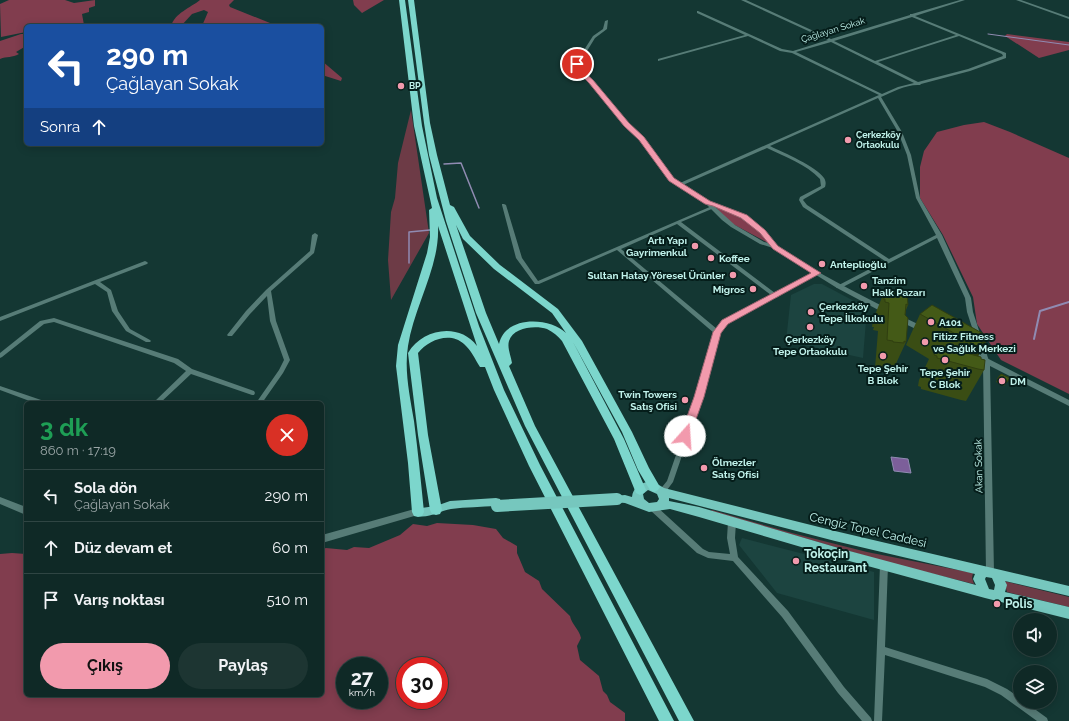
<!DOCTYPE html>
<html lang="tr">
<meta charset="utf-8">
<style>
:root{--surface:#0f2926;--page:#1d3532;--text:#f1f3f6;--muted:#9ba6a7;--line:#2f4543;--accent:#f29aad}
body{margin:0;font-family:Raleway,sans-serif;background:var(--page);color:var(--text);height:100vh;display:flex;flex-direction:column;font-size:15px;white-space:nowrap}
*{box-sizing:border-box;margin:0}
p{font-size:13px;color:var(--muted)}
.icon{flex:none;width:22px;height:22px;fill:none;stroke:currentColor;stroke-width:2;stroke-linecap:round;stroke-linejoin:round}
.map{position:relative;flex:1;overflow:hidden}
.panel{position:absolute;left:24px;top:401px;width:300px;height:296px;display:flex;flex-direction:column;background:var(--surface);border-radius:6px;box-shadow:0 2px 10px #0003,0 0 0 1px var(--line)}
.panel>*{flex:none}
.hud{position:absolute;left:24px;top:24px;width:300px;height:122px;border-radius:6px;box-shadow:0 2px 10px #0003,0 0 0 1px var(--line);background:#1a4fa0;color:#fff;overflow:hidden}
.fabs{position:absolute;left:1013px;top:613px;display:grid;gap:8px}
.fabs a{display:grid;place-items:center;width:44px;height:44px;border-radius:50%;background:var(--surface);box-shadow:0 2px 10px #0003,0 0 0 1px var(--line);font-size:20px}
.speed{position:absolute;left:336px;top:657px;display:flex;gap:8px;font-size:20px;font-weight:700;text-align:center}
.speed>*{display:grid;place-content:center;width:52px;height:52px;border-radius:50%;background:var(--surface);box-shadow:0 2px 10px #0003,0 0 0 1px var(--line);line-height:1}
.speed small{font-size:10px;font-weight:400}
.speed .limit{border:6px solid #d22;background:#fff;color:#111}
.pin{position:absolute;display:grid;place-items:center;width:34px;height:34px;color:#fff;margin:-17px;border:2px solid #fff;border-radius:50%;box-shadow:0 1px 4px #0007}
.me{position:absolute;width:44px;margin:-22px;rotate:19deg;stroke-linejoin:round;filter:drop-shadow(0 0 3px #0008)}
.turn{display:flex;align-items:center;gap:14px;height:84px;padding:0 16px;font-size:18px}
.turn .icon{width:52px;height:52px;stroke-width:2.5}
.turn b{display:block;font-size:28px;line-height:34px}
.then{display:flex;align-items:center;height:38px;padding:0 16px;background:#0003;gap:8px;font-size:15px}
.round{display:grid;place-items:center;flex:none;width:42px;height:42px;border-radius:21px;background:var(--page)}
.overview{display:flex;align-items:center;justify-content:space-between;height:68px;padding:0 16px}
h1{font-size:24px;font-weight:700;line-height:30px;color:#1e9e55}
.action{display:flex;gap:8px;margin-top:auto;padding:8px 16px}
.action a{flex:1;height:46px;border-radius:24px;background:var(--accent);color:#111;font-size:16px;font-weight:700;line-height:46px;text-align:center}
.action a+a{background:var(--page);color:var(--text)}
ul{padding:0;list-style:none}
li{display:flex;align-items:center;gap:12px;height:52px;padding:0 16px;border-top:1px solid var(--line)}
li div{flex:1}
li b{display:block;font-size:15px}
li em{font-style:normal}
.map>svg:first-child{display:block}
.built{fill:#1c4440}
.green{fill:#6d3b46}
.forest{fill:#813d4e;fill-rule:evenodd}
.water{fill:#7c5f9a;stroke:#908bb2}
.lines{fill:none;stroke-linecap:round;stroke-linejoin:round}
.stream-far2{stroke:#908bb2;stroke-width:1}
.stream-far1{stroke:#908bb2;stroke-width:1.5}
.stream{stroke:#908bb2;stroke-width:2}
.minor{fill:#577c77;fill-rule:evenodd}
.tertiary{fill:#577c77;fill-rule:evenodd}
.primary{fill:#76c7be;fill-rule:evenodd}
.trunk{fill:#7cd6cc;fill-rule:evenodd}
.primary-bridge{stroke:#76c7be;stroke-width:12}
.wall{fill:#3a4d14}
.shaded-wall{fill:#303f10}
.building{fill:#445a17;stroke:#303f10}
.route{fill:#f29aad;stroke:#9d6470}
.poi-dot{fill:#f29aad;stroke:#051d1a;stroke-width:1.5}
.labels{text-anchor:middle;stroke-width:4;stroke-linejoin:round;paint-order:stroke}
.far-street-label{font-size:9px;fill:#c0f2eb;stroke:#051d1a}
.far-poi-label{font-size:9px;font-weight:bold;fill:#c0f2eb;stroke:#051d1a;text-anchor:start}
.poi-label{font-size:10px;font-weight:bold;fill:#c0f2eb;stroke:#051d1a;text-anchor:start}
.street-label{font-size:10px;fill:#c0f2eb;stroke:#051d1a}
.near-street-label{font-size:12px;fill:#c0f2eb;stroke:#051d1a}
.near-poi-label{font-size:12px;font-weight:bold;fill:#c0f2eb;stroke:#051d1a;text-anchor:start}
</style>
<div class="map">
<svg width="1069" height="721" viewBox="0 0 1069 721">
<rect width="100%" height="100%" fill="#143733"/>
<path class="built" d="M 814,284 L 822,284 L 867,308 L 863,358 L 786,341 L 791,295 Z
M 742,538 L 874,572 L 874,620 L 777,593 L 739,545 Z"/>
<path class="green" d="M 411,110 L 429,233 L 391,300 L 388,260 L 391,212 L 395,198 L 398,163 Z
M 712,510 L 792,533 L 867,552 L 973,573 L 972,578 L 974,584 L 897,565 L 711,511 Z
M 1004,581 L 1069,597 L 1069,607 L 1007,592 Z"/>
<path class="forest" d="M 9,0 L 65,0 L 74,3 L 95,0 L 95,6 L 89,8 L 89,12 L 82,14 L 84,25 L 26,26 L 26,32 L 1,37 L 0,4 Z
M 200,0 L 234,0 L 229,5 L 230,7 L 270,23 C 261,27 246,28 237,23 L 228,26 L 202,26 L 208,12 L 204,10 L 192,14 L 181,26 L 171,26 C 175,13 190,8 200,0 Z
M 353,0 L 384,0 L 362,13 L 354,5 Z
M 21,34 L 26,34 L 26,46 L 16,52 L 19,54 C 12,58 7,56 0,59 L 0,41 Z
M 1007,34 L 1069,42 L 1069,50 L 1039,58 L 1005,36 Z
M 322,61 L 342,78 L 341,81 L 322,75 Z
M 984,122 L 1010,132 L 1069,158 L 1069,394 L 1001,360 L 977,324 L 973,297 L 943,235 L 920,198 L 920,167 L 924,151 L 937,132 L 964,125 Z
M 712,204 C 737,216 753,222 770,244 L 731,223 Z
M 437,523 L 473,525 L 496,529 L 503,538 L 517,546 L 517,553 L 525,572 L 539,581 L 542,589 L 570,616 C 572,625 579,629 581,638 L 577,646 L 580,660 L 599,676 L 603,691 L 607,695 L 610,702 L 625,713 L 625,721 L 0,721 L 0,554 L 12,553 L 26,554 L 26,695 L 322,695 L 322,549 L 326,548 L 347,550 L 354,547 L 369,548 L 400,535 L 413,524 L 427,526 ZM 345,666 L 379,666 L 379,700 L 345,700 ZM 405,666 L 439,666 L 439,700 L 405,700 Z"/>
<path class="water" d="M 891,457 L 908,459 L 911,473 L 894,471 Z"/>
<g class="lines">
<path class="stream-far2" d="M 988,34 L 1069,45"/>
<path class="stream-far1" d="M 444,164 L 461,163 L 479,208
M 409,263 L 409,232 L 430,230"/>
<path class="stream" d="M 1034,339 L 1040,311 L 1069,302"/>
<path class="minor" d="M 741,0 L 746,0 L 831,39 L 910,15 L 910,14 L 912,14 L 960,0 L 965,0 L 915,16 L 1006,53 L 1006,58 L 970,71 L 921,84 L 920,85 C 907,84 892,92 881,97 L 902,132 L 911,155 L 920,198 L 942,235 L 971,298 L 973,312 L 989,361 L 988,363 L 984,363 L 983,361 L 967,312 L 965,298 L 937,238 L 841,288 L 837,288 L 836,287 L 837,286 L 885,261 L 803,207 L 799,200 L 800,197 L 821,186 L 820,179 C 806,164 785,157 767,148 L 683,185 L 710,203 L 708,204 L 706,204 L 670,181 L 639,139 L 625,126 L 590,83 L 579,72 L 575,64 L 593,36 L 603,29 L 605,21 L 608,20 L 607,29 L 595,38 L 579,64 L 582,71 L 592,81 L 627,124 L 643,137 L 674,179 L 680,183 L 879,95 L 792,53 L 780,51 L 748,36 L 658,61 L 658,59 L 745,35 L 697,13 L 697,11 L 698,11 L 782,49 L 793,51 L 828,40 ZM 912,17 L 956,35 L 875,61 L 834,41 ZM 959,36 L 1002,54 L 1003,56 L 968,69 L 918,82 L 878,62 ZM 831,42 L 914,83 L 898,87 L 882,94 L 796,52 ZM 878,98 L 898,132 L 907,155 L 916,198 L 936,235 L 889,259 L 807,205 L 803,200 L 804,199 L 825,187 C 826,184 826,181 824,178 C 816,166 784,153 770,146 Z
M 1016,0 L 1021,0 L 1069,17 L 1069,19 Z
M 502,204 L 504,204 L 506,205 L 522,258 L 538,281 L 712,206 L 714,207 L 714,208 L 681,222 L 775,293 L 815,272 L 817,271 L 820,273 L 779,296 L 778,297 L 775,298 L 727,323 L 720,332 L 702,397 L 673,482 L 664,494 L 662,495 L 660,494 L 658,492 L 667,481 L 696,397 L 714,333 L 617,250 L 539,284 L 535,284 L 516,258 L 502,205 ZM 677,224 L 771,295 L 723,321 L 717,329 L 621,249 Z
M 315,233 L 318,235 L 314,253 L 271,291 L 276,321 L 290,360 L 283,373 L 262,403 L 256,403 L 279,370 L 284,360 L 270,321 L 267,296 L 250,314 L 232,336 L 228,336 L 227,335 L 246,311 L 266,290 L 310,251 L 312,235 Z
M 145,261 L 147,262 L 148,263 L 147,264 L 100,282 L 111,290 L 118,311 L 130,329 L 150,340 L 151,341 L 150,342 L 146,342 L 126,331 L 112,311 L 107,292 L 95,284 L 0,321 L 0,317 Z
M 54,318 L 178,359 L 192,369 L 254,391 L 255,393 L 254,395 L 252,395 L 191,374 L 160,403 L 153,403 L 186,371 L 174,363 L 54,322 L 44,324 L 2,357 L 0,358 L 0,353 L 40,321 Z
M 0,386 L 44,401 L 45,403 L 35,403 L 0,390 Z
M 653,505 L 656,506 L 703,549 L 709,552 L 730,554 L 727,538 L 728,522 L 729,520 L 732,519 L 735,520 L 736,522 L 735,538 L 738,557 L 788,611 L 844,687 L 871,718 L 872,721 L 862,721 L 838,693 L 782,617 L 733,561 L 708,558 L 697,553 L 650,510 L 649,508 L 650,506 Z
M 884,562 L 887,563 L 888,565 L 885,647 L 987,679 L 1007,689 L 1020,698 L 1020,702 L 1025,702 L 1047,718 L 1048,721 L 1037,721 L 1001,695 L 985,687 L 885,655 L 882,721 L 874,721 L 880,565 L 881,563 Z"/>
<path class="tertiary" d="M 708,201 C 729,207 748,215 764,231 C 769,236 773,243 779,247 C 813,271 851,290 888,309 L 889,311 L 888,313 L 884,313 L 837,288 L 773,248 L 760,244 L 731,227 L 722,220 L 706,204 L 706,202 ZM 714,206 C 736,213 755,226 769,243 L 764,242 L 735,225 Z
M 897,316 L 901,316 L 924,327 L 925,329 L 924,331 L 920,331 L 897,320 L 896,318 Z
M 971,352 L 975,352 L 1069,400 L 1069,406 L 990,366 L 994,572 L 993,575 L 990,576 L 987,575 L 986,572 L 983,362 L 971,356 L 970,354 Z
M 0,497 L 26,507 L 26,515 L 0,504 Z
M 418,508 L 421,510 L 422,512 L 421,514 L 322,543 L 322,535 Z"/>
<path class="primary" d="M 647,482 L 659,485 L 664,488 L 835,531 L 1069,586 L 1069,596 L 1005,581 L 1007,585 L 1005,592 L 1069,607 L 1069,619 L 985,598 L 842,559 L 699,517 L 670,509 L 649,512 L 625,503 L 613,502 L 612,499 L 613,496 L 625,495 L 632,497 C 633,488 639,484 647,482 ZM 648,490 L 657,494 L 659,499 L 657,502 L 649,503 L 644,499 L 643,494 ZM 669,498 L 835,541 L 975,574 L 973,579 L 976,585 L 842,549 L 699,507 L 669,501 ZM 986,577 L 992,578 L 995,585 L 994,590 L 989,589 L 985,579 Z
M 496,498 L 500,499 L 501,502 L 500,505 L 496,506 C 481,507 466,507 451,509 C 439,511 427,520 414,515 L 413,512 L 414,509 L 436,506 L 450,501 Z"/>
<path class="trunk" d="M 399,0 L 405,0 L 422,126 L 437,198 L 479,326 L 504,390 L 540,465 L 674,721 L 659,721 L 529,466 L 494,390 L 485,367 L 480,367 C 475,359 471,350 464,344 C 450,331 428,340 418,353 L 428,435 L 442,510 L 440,514 L 436,515 L 432,514 L 430,510 L 418,435 L 408,353 C 422,329 459,322 477,346 L 438,226 C 440,267 414,306 408,346 C 404,371 410,397 414,421 C 418,452 421,482 424,512 L 422,516 L 418,517 L 414,516 L 412,512 L 408,463 L 396,366 L 398,345 L 427,253 L 430,237 L 429,210 L 432,208 L 414,126 Z
M 408,0 L 414,0 L 430,123 L 437,155 L 450,205 L 454,207 L 470,236 L 500,265 L 558,309 L 582,341 L 632,432 L 649,468 L 660,487 L 658,490 L 654,492 L 650,490 L 638,470 L 622,432 L 573,342 L 624,439 L 646,490 L 644,493 L 640,495 L 636,493 L 614,439 L 562,341 C 558,336 553,332 547,329 C 536,325 513,327 509,341 C 507,348 511,356 512,363 L 509,366 L 535,426 L 694,721 L 679,721 L 525,426 L 476,313 L 446,221 L 429,155 L 424,123 ZM 456,225 L 463,239 L 494,269 L 552,313 L 566,333 C 550,317 505,315 499,344 L 486,313 Z"/>
<path class="primary-bridge" d="M 497,506 L 617,499"/>
</g>
<path class="wall" d="M 887,289 L 908,305 L 906,310 L 905,315 L 906,342 L 893,370 L 892,369 L 891,371 L 880,370 L 880,369 L 875,368 L 878,331 L 873,330 L 874,327 L 872,327 L 873,320 L 884,292 L 885,293 Z
M 920,314 L 989,337 L 978,356 L 981,359 L 984,370 L 966,401 L 961,400 L 921,389 L 921,387 L 918,386 L 919,380 L 929,359 L 906,345 Z
M 1001,374 L 1010,378 L 1004,386 L 996,382 Z"/>
<path class="shaded-wall" d="M 989,337 L 972,367 L 966,366 L 977,346 Z"/>
<path class="building" d="M 887,289 L 907,294 L 908,305 L 906,304 L 905,315 L 908,318 L 906,342 L 904,341 L 904,343 L 893,342 L 893,341 L 887,340 L 889,303 L 885,302 L 885,299 L 883,299 L 884,292 L 886,293 Z
M 932,305 L 989,337 L 977,346 L 920,314 Z
M 936,346 L 940,347 L 940,346 L 981,357 L 981,359 L 985,360 L 984,370 L 978,369 L 937,358 L 937,356 L 934,355 Z
M 1001,374 L 1010,378 L 1006,383 L 997,379 Z"/>
<path class="route" d="M 575,63 L 579,63 L 582,70 L 593,80 L 629,123 L 644,137 L 674,178 L 710,201 L 747,215 L 765,230 L 778,246 L 821,273 L 728,324 L 721,333 L 704,397 L 690,436 L 689,439 L 682,439 L 680,436 L 694,397 L 713,332 L 722,320 L 811,273 L 773,249 L 760,233 L 741,218 L 713,206 L 705,204 L 669,181 L 639,140 L 624,126 L 589,83 L 578,72 Z"/>
<g class="poi-dot">
<circle cx="401" cy="86" r="4"/>
<circle cx="848" cy="140" r="4"/>
<circle cx="695" cy="246" r="4"/>
<circle cx="711" cy="258" r="4"/>
<circle cx="822" cy="264" r="4"/>
<circle cx="733" cy="275" r="4"/>
<circle cx="864" cy="286" r="4"/>
<circle cx="753" cy="289" r="4"/>
<circle cx="811" cy="312" r="4"/>
<circle cx="931" cy="322" r="4"/>
<circle cx="810" cy="327" r="4"/>
<circle cx="925" cy="342" r="4"/>
<circle cx="883" cy="356" r="4"/>
<circle cx="945" cy="360" r="4"/>
<circle cx="1002" cy="381" r="4"/>
<circle cx="685" cy="400" r="4"/>
<circle cx="704" cy="468" r="4"/>
<circle cx="796" cy="561" r="4"/>
<circle cx="997" cy="604" r="4"/>
</g>
<g class="labels">
<g class="far-street-label">
<text transform="translate(833 30) rotate(-17)" y="3">Çağlayan Sokak</text>
</g>
<g class="far-poi-label">
<text x="409" y="89">BP</text>
<text x="856" y="138">Çerkezköy<tspan x="856" dy="10">Ortaokulu</tspan></text>
</g>
<g class="poi-label">
<text x="687" y="244" text-anchor="end">Artı Yapı<tspan x="687" dy="12">Gayrimenkul</tspan></text>
<text x="719" y="262">Koffee</text>
<text x="830" y="268">Anteplioğlu</text>
<text x="725" y="279" text-anchor="end">Sultan Hatay Yöresel Ürünler</text>
<text x="872" y="284">Tanzim<tspan x="872" dy="12">Halk Pazarı</tspan></text>
<text x="745" y="293" text-anchor="end">Migros</text>
<text x="819" y="310">Çerkezköy<tspan x="819" dy="12">Tepe İlkokulu</tspan></text>
<text x="939" y="326">A101</text>
<text x="933" y="340">Fitizz Fitness<tspan x="933" dy="12">ve Sağlık Merkezi</tspan></text>
<text x="810" y="343" text-anchor="middle">Çerkezköy<tspan x="810" dy="12">Tepe Ortaokulu</tspan></text>
<text x="883" y="372" text-anchor="middle">Tepe Şehir<tspan x="883" dy="12">B Blok</tspan></text>
<text x="945" y="376" text-anchor="middle">Tepe Şehir<tspan x="945" dy="12">C Blok</tspan></text>
<text x="1010" y="385">DM</text>
<text x="677" y="398" text-anchor="end">Twin Towers<tspan x="677" dy="12">Satış Ofisi</tspan></text>
<text x="712" y="466">Ölmezler<tspan x="712" dy="12">Satış Ofisi</tspan></text>
</g>
<g class="street-label">
<text transform="translate(978 466) rotate(-91)" y="4">Akan Sokak</text>
</g>
<g class="near-street-label">
<text transform="translate(868 530) rotate(13)" y="4">Cengiz Topel Caddesi</text>
</g>
<g class="near-poi-label">
<text x="804" y="558">Tokoçin<tspan x="804" dy="14">Restaurant</tspan></text>
<text x="1005" y="608">Polis</text>
</g>
</g>
</svg>
<div class="fabs">
<a><svg class="icon" aria-label="sound" viewBox="0 0 24 24"><path d="M4 9h4l5-4v14l-5-4H4zM17 9q2 3 0 6"/></svg></a>
<a><svg class="icon" aria-label="layers" viewBox="0 0 24 24"><path d="M12 4l9 5-9 5-9-5zM3 14l9 5 9-5"/></svg></a>
</div>
<div class="speed"><div>27<small>km/h</small></div><div class="limit">30</div></div>
<div class="pin" style="left:577px;top:64px;background:#d93025"><svg class="icon" aria-label="arrive" viewBox="0 0 24 24"><path d="M6 21V4h12l-3 4 3 4H6"/></svg></div>
<svg class="me" style="left:685px;top:436px" viewBox="-20 -20 40 40"><circle r="19" fill="#fff"/><path d="M0-13L10 11 0 6-10 11z" fill="#f29aad"/></svg>
<div class="hud">
<div class="turn"><svg class="icon" aria-label="left" viewBox="0 0 24 24"><path d="M17 20v-9H6M10 6l-5 5 5 5"/></svg><div><b>290 m</b>Çağlayan Sokak</div></div>
<div class="then">Sonra<svg class="icon" aria-label="ahead" viewBox="0 0 24 24"><path d="M12 20V5M6 11l6-6 6 6"/></svg></div>
</div>
<section class="panel">
<div class="overview"><div><h1>3 dk</h1><p>860 m · 17:19</p></div><a class="round" style="background:#d93025;color:#fff"><svg class="icon" aria-label="close" viewBox="0 0 24 24"><path d="M6 6l12 12M18 6L6 18"/></svg></a></div>
<ul>
<li><svg class="icon" aria-label="left" viewBox="0 0 24 24"><path d="M17 20v-9H6M10 6l-5 5 5 5"/></svg><div><b>Sola dön</b><p>Çağlayan Sokak</p></div><em>290 m</em></li>
<li><svg class="icon" aria-label="ahead" viewBox="0 0 24 24"><path d="M12 20V5M6 11l6-6 6 6"/></svg><div><b>Düz devam et</b></div><em>60 m</em></li>
<li><svg class="icon" aria-label="arrive" viewBox="0 0 24 24"><path d="M6 21V4h12l-3 4 3 4H6"/></svg><div><b>Varış noktası</b></div><em>510 m</em></li>
</ul>
<div class="action"><a>Çıkış</a><a>Paylaş</a></div>
</section>
</div>
